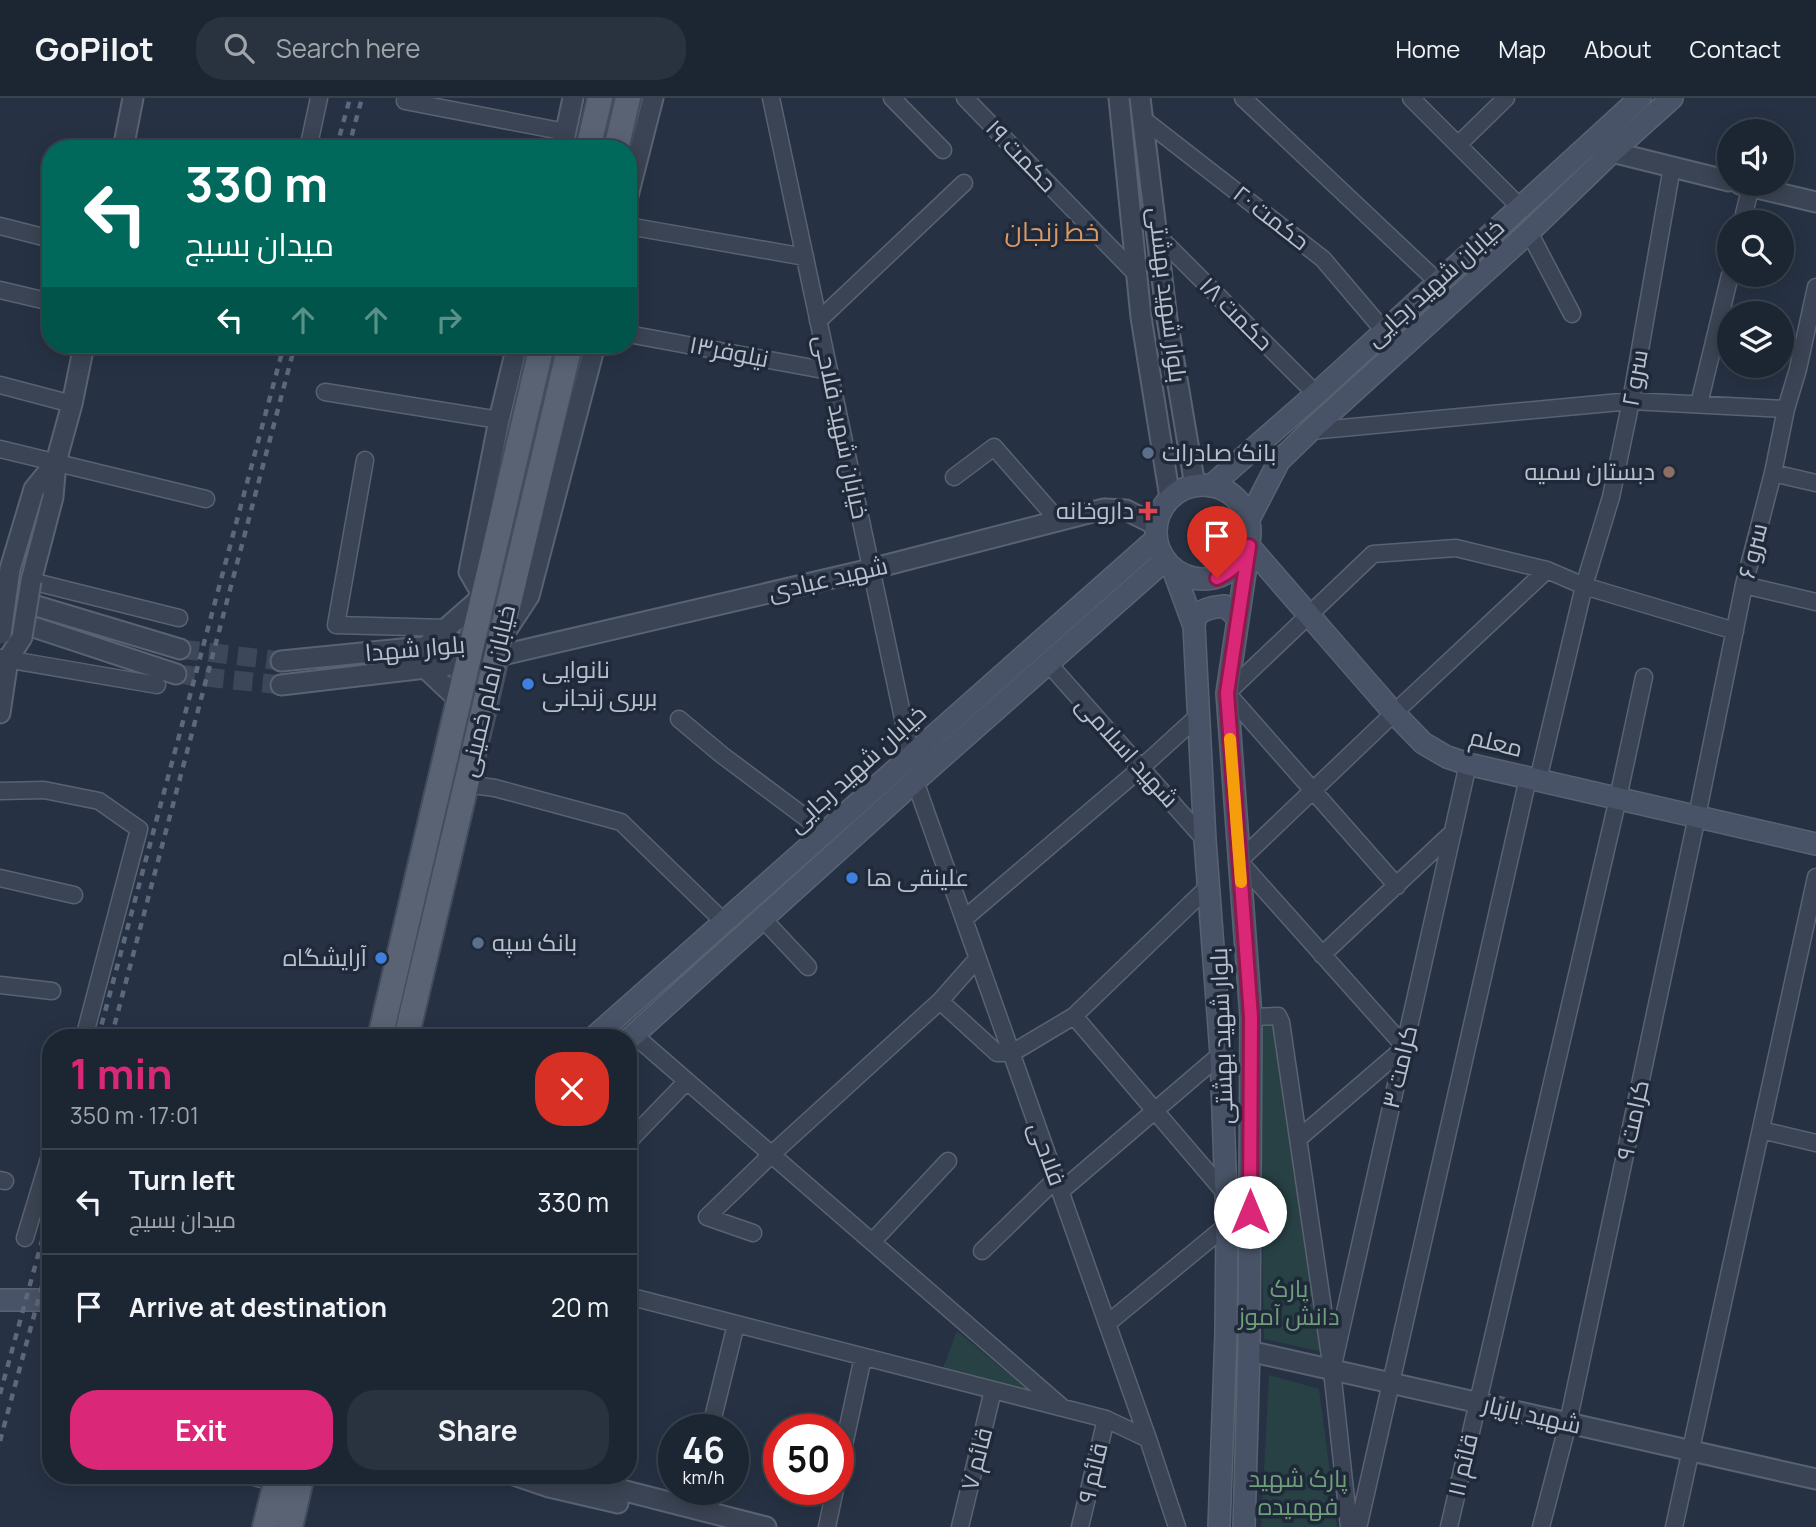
<!DOCTYPE html>
<meta charset="utf-8">
<style>
:root{--surface:#1c2633;--page:#29323f;--text:#f1f3f6;--muted:#a0a5ac;--line:#3a434e;--accent:#db2777}
body{margin:0;font-family:Manrope,Cairo,sans-serif;background:var(--page);color:var(--text);height:100vh;display:flex;flex-direction:column;font-size:26px;white-space:nowrap}
*{box-sizing:border-box;margin:0}
p{font-size:23px;color:var(--muted)}
.icon{flex:none;width:38px;height:38px;fill:none;stroke:currentColor;stroke-width:2;stroke-linecap:round;stroke-linejoin:round}
.map{position:relative;flex:1;overflow:hidden}
.panel{position:absolute;left:42px;top:931px;width:595px;height:455px;display:flex;flex-direction:column;background:var(--surface);border-radius:28px;box-shadow:0 4px 18px #0003,0 0 0 2px var(--line)}
.panel>*{flex:none}
.hud{position:absolute;left:42px;top:42px;width:595px;height:214px;border-radius:28px;box-shadow:0 4px 18px #0003,0 0 0 2px var(--line);background:#00695c;color:#fff;overflow:hidden}
.controls{position:absolute;left:1717px;top:21px;display:grid;gap:14px}
.controls a{display:grid;place-items:center;width:77px;height:77px;border-radius:50%;background:var(--surface);box-shadow:0 4px 18px #0003,0 0 0 2px var(--line);font-size:35px}
.speed{position:absolute;left:658px;top:1316px;display:flex;gap:14px;font-size:35px;font-weight:700;text-align:center}
.speed>*{display:grid;place-content:center;width:91px;height:91px;border-radius:50%;background:var(--surface);box-shadow:0 4px 18px #0003,0 0 0 2px var(--line);line-height:1}
.speed small{font-size:18px;font-weight:400}
.speed .limit{border:10px solid #d22;background:#fff;color:#111}
.pin{position:absolute;display:grid;place-items:center;width:60px;height:60px;color:#fff;margin:-72px -30px;border-radius:50% 50% 50% 0;rotate:-45deg;box-shadow:0 0 7px #0007}
.pin .icon{rotate:45deg}
.me{position:absolute;width:77px;margin:-38px;rotate:0deg;stroke-linejoin:round;filter:drop-shadow(0 0 5px #0008)}
.turn{display:flex;align-items:center;gap:24px;height:147px;padding:0 28px;font-size:32px}
.turn .icon{width:91px;height:91px;stroke-width:2.5}
.turn b{display:block;font-size:49px;line-height:60px}
.lanes{display:flex;align-items:center;height:66px;padding:0 28px;background:#0003;justify-content:center;gap:35px;direction:ltr}
.lanes .off{opacity:.35}
.round{display:grid;place-items:center;flex:none;width:74px;height:74px;border-radius:28px;background:var(--page)}
.overview{display:flex;align-items:center;justify-content:space-between;height:119px;padding:0 28px}
h1{font-size:42px;font-weight:700;line-height:52px;color:var(--accent)}
.button{display:flex;gap:14px;margin-top:auto;padding:14px 28px}
.button a{flex:1;height:80px;border-radius:28px;background:var(--accent);color:#fff;font-size:28px;font-weight:700;line-height:80px;text-align:center}
.button a+a{background:var(--page);color:var(--text)}
ul{padding:0;list-style:none}
li{display:flex;align-items:center;gap:21px;height:105px;padding:0 28px;border-top:2px solid var(--line)}
li div{flex:1}
li b{display:block;font-size:26px}
li em{font-style:normal}
header{display:flex;align-items:center;gap:42px;box-sizing:border-box;height:98px;padding:0 35px;background:var(--surface);border-bottom:2px solid var(--line)}
header strong{font-size:33px}
nav{display:flex;gap:38px;margin-inline-start:auto;font-size:24px}
.search{width:490px;height:63px;background:var(--page);display:flex;align-items:center;gap:18px;box-sizing:border-box;padding:0 24px;border-radius:28px;color:var(--muted);font-size:26px}
.map>svg:first-child{display:block}
.green{fill:#284145}
.lines{fill:none;stroke-linecap:round;stroke-linejoin:round}
.tertiary-tunnel{stroke:#3c4759;stroke-width:19;stroke-dasharray:19 10;stroke-linecap:butt}
.minor-casing{stroke:#596271;stroke-width:19}
.tertiary-casing{stroke:#596271;stroke-width:23}
.secondary-casing{stroke:#596271;stroke-width:24}
.primary-casing{stroke:#444d5d;stroke-width:28}
.minor{stroke:#3b4454;stroke-width:16}
.tertiary{stroke:#3b4454;stroke-width:19}
.secondary{stroke:#485367;stroke-width:21}
.primary{stroke:#596374;stroke-width:24}
.rail{stroke:#5c687b;stroke-width:4.5;stroke-dasharray:7 7;stroke-linecap:butt}
.tertiary-bridge-casing{stroke:#596271;stroke-width:23;stroke-linecap:butt}
.tertiary-bridge{stroke:#3b4454;stroke-width:19}
.route-casing{stroke:#8e194d;stroke-width:18}
.route{stroke:#db2777;stroke-width:12}
.slow{stroke:#f59e0b;stroke-width:12}
.service-dot{fill:#5c6f8a;stroke:#1f2939;stroke-width:2.5}
.education-dot{fill:#8d6e63;stroke:#1f2939;stroke-width:2.5}
.health-dot{fill:#e0444e;stroke:#1f2939;stroke-width:2.5}
.shop-dot{fill:#3f7fe0;stroke:#1f2939;stroke-width:2.5}
.labels{text-anchor:middle;stroke-width:7;stroke-linejoin:round;paint-order:stroke}
.street-label{font-size:24px;fill:#b8c0cd;stroke:#1f2939}
.poi-label{font-size:24px;fill:#b8c0cd;stroke:#1f2939;text-anchor:start}
.park-label{font-size:24px;fill:#6e9f7a;stroke:#1f2939}
.neighbourhood-label{font-size:26px;fill:#db9b65;stroke:#1f2939}
</style>
<header>
<strong>GoPilot</strong>
<div class="search"><svg class="icon" aria-label="search" viewBox="0 0 24 24"><circle cx="10" cy="10" r="6"/><path d="M15 15l6 6"/></svg>Search here</div>
<nav><a>Home</a><a>Map</a><a>About</a><a>Contact</a></nav>
</header>
<div class="map">
<svg width="1816" height="1429" viewBox="0 0 1816 1429">
<rect width="100%" height="100%" fill="#263244"/>
<path class="green" d="M 1258,928 L 1275,928 L 1323,1254 L 1264,1241 Z
M 957,1233 L 1033,1296 L 943,1270 Z
M 1269,1277 L 1319,1291 L 1337,1429 L 1261,1429 Z"/>
<g class="lines">
<path class="tertiary-tunnel" d="M 180,551 L 281,563
M 176,576 L 281,587"/>
<defs>
<path id="minor" d="M 771,0 L 911,658
M 892,0 L 943,52
M 965,0 L 1136,176
M 1243,0 L 1439,185
M 1411,0 L 1520,109
M 405,3 L 566,34
M 1143,21 L 1323,161 L 1385,234
M 1458,47 L 1506,0
M 308,51 L 319,0
M 1742,124 L 1751,88
M 0,128 L 51,141
M 628,128 L 805,159
M 1529,134 L 1572,216
M 1156,136 L 1316,296
M 0,192 L 51,204
M 818,223 L 964,85
M 628,236 L 829,273
M 0,287 L 72,306
M 325,294 L 499,322
M 1699,306 L 1730,177
M 1310,333 L 1631,303 L 1786,311
M 0,351 L 206,401
M 365,362 L 336,527 L 448,530
M 1773,375 L 1816,385
M 954,379 L 994,349 L 1058,422
M 31,483 L 179,520
M 1744,487 L 1816,504
M 0,560 L 157,587
M 1048,565 L 1205,742
M 679,621 L 722,657 L 825,734
M 1538,682 L 1584,488 L 1611,399 L 1631,303 L 1672,69
M 915,683 L 1148,1341 L 1177,1429
M 466,686 L 495,690 L 621,724 L 724,824
M 0,693 L 44,692 L 99,703 L 139,731 L 84,940
M 0,780 L 74,797
M 1397,788 L 1227,595 L 1373,456 L 1456,450 L 1547,472 L 1584,488 L 1735,533
M 763,821 L 808,869
M 964,821 L 1141,670 L 1198,618
M 1322,857 L 1453,734
M 0,887 L 52,893
M 940,903 L 997,955 L 1012,955 L 1074,918 L 1210,787
M 1074,918 L 1227,1097
M 1251,919 L 1278,918 L 1281,924 L 1332,1272 L 1349,1429
M 634,937 L 1063,1310
M 1761,1032 L 1816,1045
M 1298,1041 L 1405,949 L 1239,763 L 1394,615 L 1547,472
M 628,1044 L 687,983
M 0,1082 L 5,1083
M 1061,1093 L 1221,956
M 753,1135 L 707,1119 L 772,1056 L 940,903 L 978,860
M 25,1140 L 51,1054
M 872,1144 L 948,1063
M 982,1153 L 1056,1081
M 628,1198 L 1106,1321 L 1148,1341
M 1108,1225 L 1227,1127
M 1332,1272 L 1468,666
M 710,1332 L 736,1226
M 838,1375 L 863,1259
M 247,1377 L 276,1385
M 692,1410 L 696,1391
M 1359,1426 L 1528,680
M 827,1429 L 835,1391
M 960,1429 L 993,1292
M 1080,1429 L 1106,1321
M 1449,1429 L 1618,700 L 1644,579
M 1541,1429 L 1568,1325 L 1697,718 L 1744,487 L 1773,375 L 1786,311 L 1798,271 L 1816,189
M 1674,1429 L 1816,779"/>
<path id="tertiary" d="M 1119,0 L 1141,219 L 1170,400
M 1140,0 L 1167,221 L 1195,388
M 123,51 L 133,0
M 562,51 L 573,0
M 1612,54 L 1729,83
M 1740,86 L 1816,104
M 628,98 L 653,0
M 10,471 L 34,391 L 56,364
M 31,483 L 53,399 L 56,364 L 72,306 L 84,247
M 0,497 L 180,551
M 0,518 L 176,576
M 506,533 L 529,498 L 595,247
M 425,549 L 483,498 L 469,474 L 499,322 L 517,247
M 281,563 L 473,544 L 483,550
M 424,569 L 459,602
M 281,587 L 468,565 L 871,471 L 1104,411 L 1126,412 L 1156,427
M 0,615 L 8,561 L 22,539
M 1249,1253 L 1816,1381
M 514,1377 L 549,1389 L 618,1405
M 563,1377 L 766,1429"/>
<path id="secondary" d="M1156 434a47 47 0 1 1 94 0a47 47 0 1 1-94 0Z
M 1211,388 L 1316,296 L 1640,0
M 1249,421 L 1279,363 L 1310,333 L 1529,134 L 1612,54 L 1672,0
M 1249,448 L 1394,615 L 1423,645 L 1447,659 L 1468,666 L 1816,746
M 1173,471 L 1194,528 L 1205,742 L 1221,956 L 1227,1127 L 1226,1235 L 1219,1429
M 1194,528 L 1196,517 C 1206,510 1214,509 1225,508 L 1238,520
M 593,940 L 1156,441
M 628,942 L 915,683 L 1165,462
M 0,1202 L 51,1202
M 1244,1429 L 1249,1253 L 1251,919 L 1227,595 L 1249,448"/>
<path id="primary" d="M 588,51 L 600,0
M 616,51 L 628,0
M 380,940 L 542,247
M 406,940 L 570,247
M 265,1429 L 278,1377
M 290,1429 L 302,1377"/>
</defs>
<use href="#minor" class="minor-casing"/>
<use href="#tertiary" class="tertiary-casing"/>
<use href="#secondary" class="secondary-casing"/>
<use href="#primary" class="primary-casing"/>
<use href="#minor" class="minor"/>
<use href="#tertiary" class="tertiary"/>
<use href="#secondary" class="secondary"/>
<use href="#primary" class="primary"/>
<path class="rail" d="M 336,51 L 350,0
M 348,51 L 362,0
M 98,940 L 284,247
M 111,940 L 295,247
M 0,1296 L 51,1110
M 0,1343 L 51,1155"/>
<defs>
<path id="tertiary-bridge" d="M 1,536 L 10,471
M 22,539 L 31,483"/>
</defs>
<use href="#tertiary-bridge" class="tertiary-bridge-casing"/>
<use href="#tertiary-bridge" class="tertiary-bridge"/>
</g>
<g class="lines">
<defs>
<path id="route" d="M 1217,480 C 1233,472 1241,464 1249,448 L 1227,595 L 1251,919 L 1250,1114"/>
</defs>
<use href="#route" class="route-casing"/>
<use href="#route" class="route"/>
<path class="slow" d="M 1230,641 L 1241,784"/>
</g>
<g class="service-dot">
<circle cx="1148" cy="355" r="7"/>
<circle cx="478" cy="845" r="7"/>
</g>
<circle class="education-dot" cx="1669" cy="374" r="7"/>
<path class="health-dot" d="M1144.5 402.5h7v7h7v7h-7v7h-7v-7h-7v-7h7z"/>
<g class="shop-dot">
<circle cx="528" cy="586" r="7"/>
<circle cx="852" cy="780" r="7"/>
<circle cx="381" cy="860" r="7"/>
</g>
<g class="labels">
<g class="street-label">
<text transform="translate(1021 58) rotate(46)" y="8">حکمت ۱۹</text>
<text transform="translate(1271 120) rotate(38)" y="8">حکمت ۲۰</text>
<text transform="translate(1435 185) rotate(-42)" y="8">خیابان شهید رجایی</text>
<text transform="translate(1167 197) rotate(83)" y="8">بلوار شهید بهشتی</text>
<text transform="translate(1236 216) rotate(45)" y="8">حکمت ۱۸</text>
<text transform="translate(729 254) rotate(11)" y="8">نیلوفر۱۳</text>
<text transform="translate(1635 280) rotate(-80)" y="8">سرو ۲</text>
<text transform="translate(841 329) rotate(78)" y="8">خیابان شهید فلاحی</text>
<text transform="translate(1753 453) rotate(-76)" y="8">سرو ۶</text>
<text transform="translate(828 481) rotate(-13)" y="8">شهید عبادی</text>
<text transform="translate(415 551) rotate(-5)" y="8">بلوار شهدا</text>
<text transform="translate(488 593) rotate(-77)" y="8">خیابان امام خمینی</text>
<text transform="translate(1496 645) rotate(14)" y="8">معلم</text>
<text transform="translate(1127 654) rotate(48)" y="8">شهید اسلامی</text>
<text transform="translate(857 671) rotate(-42)" y="8">خیابان شهید رجایی</text>
<text transform="translate(1222 938) rotate(-92)" y="8">بلوار شهید بهشتی</text>
<text transform="translate(1400 969) rotate(-77)" y="8">کرامت ۳</text>
<text transform="translate(1633 1022) rotate(-78)" y="8">کرامت ۹</text>
<text transform="translate(1047 1056) rotate(70)" y="8">فلاحی</text>
<text transform="translate(1532 1317) rotate(13)" y="8">شهید بازیار</text>
<text transform="translate(977 1361) rotate(-76)" y="8">قائم ۷</text>
<text transform="translate(1463 1367) rotate(-77)" y="8">قائم ۱۱</text>
<text transform="translate(1093 1375) rotate(-77)" y="8">قائم ۹</text>
</g>
<g class="poi-label">
<text x="1162" y="363">بانک صادرات</text>
<text x="1655" y="382" text-anchor="end">دبستان سمیه</text>
<text x="1134" y="421" text-anchor="end">داروخانه</text>
<text x="542" y="580">نانوایی<tspan x="542" dy="28">بربری زنجانی</tspan></text>
<text x="866" y="788">علینقی ها</text>
<text x="492" y="853">بانک سپه</text>
<text x="367" y="868" text-anchor="end">آرایشگاه</text>
</g>
<g class="park-label">
<text x="1289" y="1199">پارک<tspan x="1289" dy="28">دانش آموز</tspan></text>
<text x="1298" y="1389">پارک شهید<tspan x="1298" dy="28">فهمیده</tspan></text>
</g>
<g class="neighbourhood-label">
<text x="1052" y="143">خط زنجان</text>
</g>
</g>
</svg>
<div class="controls">
<a><svg class="icon" aria-label="sound" viewBox="0 0 24 24"><path d="M4 9h4l5-4v14l-5-4H4zM17 9q2 3 0 6"/></svg></a>
<a><svg class="icon" aria-label="search" viewBox="0 0 24 24"><circle cx="10" cy="10" r="6"/><path d="M15 15l6 6"/></svg></a>
<a><svg class="icon" aria-label="layers" viewBox="0 0 24 24"><path d="M12 4l9 5-9 5-9-5zM3 14l9 5 9-5"/></svg></a>
</div>
<div class="speed"><div>46<small>km/h</small></div><div class="limit">50</div></div>
<div class="pin" style="left:1217px;top:480px;background:#d93025"><svg class="icon" aria-label="arrive" viewBox="0 0 24 24"><path d="M6 21V4h12l-3 4 3 4H6"/></svg></div>
<svg class="me" style="left:1250px;top:1114px" viewBox="-20 -20 40 40"><circle r="19" fill="#fff"/><path d="M0-13L10 11 0 6-10 11z" fill="#db2777"/></svg>
<div class="hud">
<div class="turn"><svg class="icon" aria-label="left" viewBox="0 0 24 24"><path d="M17 20v-9H6M10 6l-5 5 5 5"/></svg><div><b>330 m</b>میدان بسیج</div></div>
<div class="lanes"><svg class="icon" aria-label="left" viewBox="0 0 24 24"><path d="M17 20v-9H6M10 6l-5 5 5 5"/></svg><svg class="icon off" aria-label="ahead" viewBox="0 0 24 24"><path d="M12 20V5M6 11l6-6 6 6"/></svg><svg class="icon off" aria-label="ahead" viewBox="0 0 24 24"><path d="M12 20V5M6 11l6-6 6 6"/></svg><svg class="icon off" aria-label="right" viewBox="0 0 24 24"><path d="M7 20v-9h11M14 6l5 5-5 5"/></svg></div>
</div>
<section class="panel">
<div class="overview"><div><h1>1 min</h1><p>350 m · 17:01</p></div><a class="round" style="background:#d93025;color:#fff"><svg class="icon" aria-label="close" viewBox="0 0 24 24"><path d="M6 6l12 12M18 6L6 18"/></svg></a></div>
<ul>
<li><svg class="icon" aria-label="left" viewBox="0 0 24 24"><path d="M17 20v-9H6M10 6l-5 5 5 5"/></svg><div><b>Turn left</b><p>میدان بسیج</p></div><em>330 m</em></li>
<li><svg class="icon" aria-label="arrive" viewBox="0 0 24 24"><path d="M6 21V4h12l-3 4 3 4H6"/></svg><div><b>Arrive at destination</b></div><em>20 m</em></li>
</ul>
<div class="button"><a>Exit</a><a>Share</a></div>
</section>
</div>
